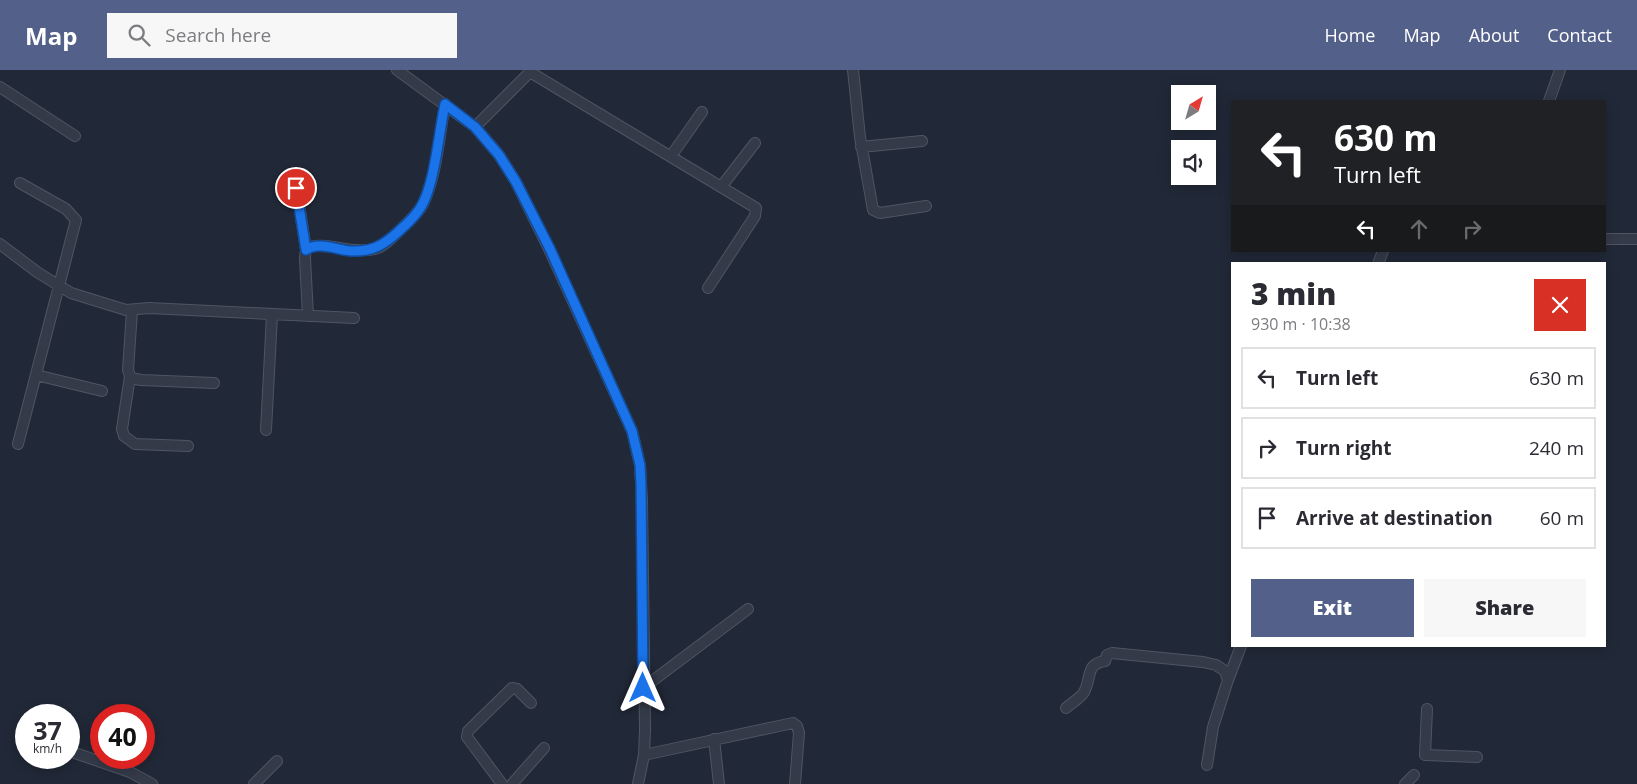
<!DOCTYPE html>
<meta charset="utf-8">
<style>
:root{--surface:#fff;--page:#f7f7f7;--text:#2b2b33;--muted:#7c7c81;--line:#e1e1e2;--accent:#53618a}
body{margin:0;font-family:"Open Sans",sans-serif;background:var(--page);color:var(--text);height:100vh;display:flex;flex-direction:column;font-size:19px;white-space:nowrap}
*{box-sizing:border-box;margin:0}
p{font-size:16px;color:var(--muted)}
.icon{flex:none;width:28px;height:28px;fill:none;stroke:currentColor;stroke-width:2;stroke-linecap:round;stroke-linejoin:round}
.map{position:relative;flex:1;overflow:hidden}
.sheet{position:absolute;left:1231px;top:192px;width:375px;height:385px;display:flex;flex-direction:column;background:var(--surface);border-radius:0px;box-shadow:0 2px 12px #0003}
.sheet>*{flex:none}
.hud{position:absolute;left:1231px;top:30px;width:375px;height:152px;border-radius:0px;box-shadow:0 2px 12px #0003;background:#202124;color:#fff;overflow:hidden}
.needle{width:32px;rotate:37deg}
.fabs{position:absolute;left:1171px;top:15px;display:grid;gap:10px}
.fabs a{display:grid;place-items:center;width:45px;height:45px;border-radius:0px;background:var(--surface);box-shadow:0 2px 12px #0003;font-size:25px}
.speed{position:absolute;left:15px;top:634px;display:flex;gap:10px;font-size:25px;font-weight:700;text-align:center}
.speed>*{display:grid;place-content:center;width:65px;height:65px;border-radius:50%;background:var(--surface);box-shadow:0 2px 12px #0003;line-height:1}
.speed small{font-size:12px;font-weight:400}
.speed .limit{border:8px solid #d22;background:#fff;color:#111}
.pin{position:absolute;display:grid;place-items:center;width:42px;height:42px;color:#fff;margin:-21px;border:2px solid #fff;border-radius:50%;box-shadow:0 1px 5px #0007}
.me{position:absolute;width:55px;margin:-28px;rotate:0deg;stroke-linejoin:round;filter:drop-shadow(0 0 4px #0008)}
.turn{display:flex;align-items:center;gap:18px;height:105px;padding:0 20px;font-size:22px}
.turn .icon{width:65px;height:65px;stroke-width:2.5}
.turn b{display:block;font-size:35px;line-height:42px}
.lanes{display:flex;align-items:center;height:48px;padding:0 20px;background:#0003;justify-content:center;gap:25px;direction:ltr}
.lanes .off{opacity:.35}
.round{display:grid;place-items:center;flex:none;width:52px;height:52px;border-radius:0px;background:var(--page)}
.headline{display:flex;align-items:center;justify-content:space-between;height:85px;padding:0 20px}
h1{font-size:30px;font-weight:800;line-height:38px}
.cta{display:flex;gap:10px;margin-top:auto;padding:10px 20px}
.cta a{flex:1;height:58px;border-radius:0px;background:var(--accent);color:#fff;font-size:20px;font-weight:800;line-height:58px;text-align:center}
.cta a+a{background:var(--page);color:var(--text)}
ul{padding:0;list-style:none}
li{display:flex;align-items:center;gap:15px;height:62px;margin:0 10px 8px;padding:0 10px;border:2px solid var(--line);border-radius:0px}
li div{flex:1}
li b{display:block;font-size:19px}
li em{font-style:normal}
header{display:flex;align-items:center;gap:30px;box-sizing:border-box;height:70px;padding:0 25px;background:var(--accent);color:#fff}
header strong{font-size:24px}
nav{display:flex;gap:28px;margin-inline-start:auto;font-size:18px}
.search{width:350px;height:45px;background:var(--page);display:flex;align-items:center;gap:12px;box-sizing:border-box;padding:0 18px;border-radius:0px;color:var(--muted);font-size:19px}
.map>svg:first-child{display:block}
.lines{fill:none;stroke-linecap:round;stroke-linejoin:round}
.minor-casing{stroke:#4f5562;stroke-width:12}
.minor{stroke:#343a48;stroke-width:10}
.route-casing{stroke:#114b97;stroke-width:12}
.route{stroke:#1a73e8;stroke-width:9}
</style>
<header>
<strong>Map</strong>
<div class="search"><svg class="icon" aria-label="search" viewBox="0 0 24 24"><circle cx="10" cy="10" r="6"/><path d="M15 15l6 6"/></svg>Search here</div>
<nav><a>Home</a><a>Map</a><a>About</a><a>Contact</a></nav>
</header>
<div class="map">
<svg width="1637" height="714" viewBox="0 0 1637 714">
<rect width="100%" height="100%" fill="#212837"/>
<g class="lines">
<defs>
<path id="minor" d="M 397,0 L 475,57 L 499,85 L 516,112 L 549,179 L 632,361 L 640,395 L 642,430 L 645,659 L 644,685 L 638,714
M 853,0 L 860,67 L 873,140 L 880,143 L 926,136
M 530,2 L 756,138 L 755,146 L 708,218
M 0,17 L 75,66
M 1549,31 L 1560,0
M 475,57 L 532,0
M 861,77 L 922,71
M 671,86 L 702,42
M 296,107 L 297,129 L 299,134 L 306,180
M 721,117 L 755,73
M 1605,169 L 1637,169
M 0,174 L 37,202 L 71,223 L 126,240 L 149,238 L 354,248
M 1378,194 L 1383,181
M 132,241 L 128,300 L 131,308 L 141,310 L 214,313
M 308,246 L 305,188 C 305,185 305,180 309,178 C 322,170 359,187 380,177 C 386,174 393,167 398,162 C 406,154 418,144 423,134 C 437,104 439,66 445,34
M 36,305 L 102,321
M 130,306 L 122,359 L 124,366 L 135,374 L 188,376
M 266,360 L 272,245
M 18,374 L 76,150 L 66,139 L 20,113
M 1228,610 L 1241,576
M 643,618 L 748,539
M 1066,638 C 1071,633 1081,628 1084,622 C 1092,608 1085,594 1105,591 L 1107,585 L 1112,583 L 1203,592 L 1216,595 L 1225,601 L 1228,610 L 1213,657 L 1207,695
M 1427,639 L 1425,685 L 1477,687
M 714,669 L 719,714
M 69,681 L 130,702 L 152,714
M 644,685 L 793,653 L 797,656 L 799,663 L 795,714
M 254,714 L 277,691
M 502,714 L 470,671 L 467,667 L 468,661 L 512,618 L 517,619 L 531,633
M 512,714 L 544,678
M 1405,714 L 1414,705"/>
</defs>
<use href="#minor" class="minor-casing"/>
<use href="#minor" class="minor"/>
</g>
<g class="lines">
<defs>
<path id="route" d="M 296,118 L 306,180 C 317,171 338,180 351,181 C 372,182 384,175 399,161 C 407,154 417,145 422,135 C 435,112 439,61 445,34 L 475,57 L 499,85 L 516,112 L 550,179 L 632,361 L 640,395 L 641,414 L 643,618"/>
</defs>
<use href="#route" class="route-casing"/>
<use href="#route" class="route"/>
</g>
</svg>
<div class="fabs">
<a><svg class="needle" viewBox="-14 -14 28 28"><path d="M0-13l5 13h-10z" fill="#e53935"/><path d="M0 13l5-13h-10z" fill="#7c7c81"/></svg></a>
<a><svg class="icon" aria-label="sound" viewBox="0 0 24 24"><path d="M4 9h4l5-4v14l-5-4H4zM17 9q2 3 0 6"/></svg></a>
</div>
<div class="speed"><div>37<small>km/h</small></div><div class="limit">40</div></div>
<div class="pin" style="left:296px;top:118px;background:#d93025"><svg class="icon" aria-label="arrive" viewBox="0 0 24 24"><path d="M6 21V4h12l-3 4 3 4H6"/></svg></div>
<svg class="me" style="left:643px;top:618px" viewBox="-20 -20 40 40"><path d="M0-17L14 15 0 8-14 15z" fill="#1a73e8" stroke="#fff" stroke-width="4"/></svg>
<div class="hud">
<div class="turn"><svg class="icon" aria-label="left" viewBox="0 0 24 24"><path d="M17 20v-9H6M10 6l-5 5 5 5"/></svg><div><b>630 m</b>Turn left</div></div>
<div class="lanes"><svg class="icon" aria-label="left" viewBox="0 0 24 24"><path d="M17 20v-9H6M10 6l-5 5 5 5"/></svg><svg class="icon off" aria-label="ahead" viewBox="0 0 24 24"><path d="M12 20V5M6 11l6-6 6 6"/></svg><svg class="icon off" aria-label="right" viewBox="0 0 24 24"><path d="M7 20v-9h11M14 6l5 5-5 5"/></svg></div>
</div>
<section class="sheet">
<div class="headline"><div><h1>3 min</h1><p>930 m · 10:38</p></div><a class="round" style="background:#d93025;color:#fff"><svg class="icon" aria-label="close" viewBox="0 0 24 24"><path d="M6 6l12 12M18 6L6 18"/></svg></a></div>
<ul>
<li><svg class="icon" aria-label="left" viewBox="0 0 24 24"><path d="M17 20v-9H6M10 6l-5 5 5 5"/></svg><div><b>Turn left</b></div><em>630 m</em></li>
<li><svg class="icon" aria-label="right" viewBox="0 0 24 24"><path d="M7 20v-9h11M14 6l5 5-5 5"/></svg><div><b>Turn right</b></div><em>240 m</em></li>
<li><svg class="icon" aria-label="arrive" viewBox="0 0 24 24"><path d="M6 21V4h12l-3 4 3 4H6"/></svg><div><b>Arrive at destination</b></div><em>60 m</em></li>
</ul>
<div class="cta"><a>Exit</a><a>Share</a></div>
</section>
</div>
